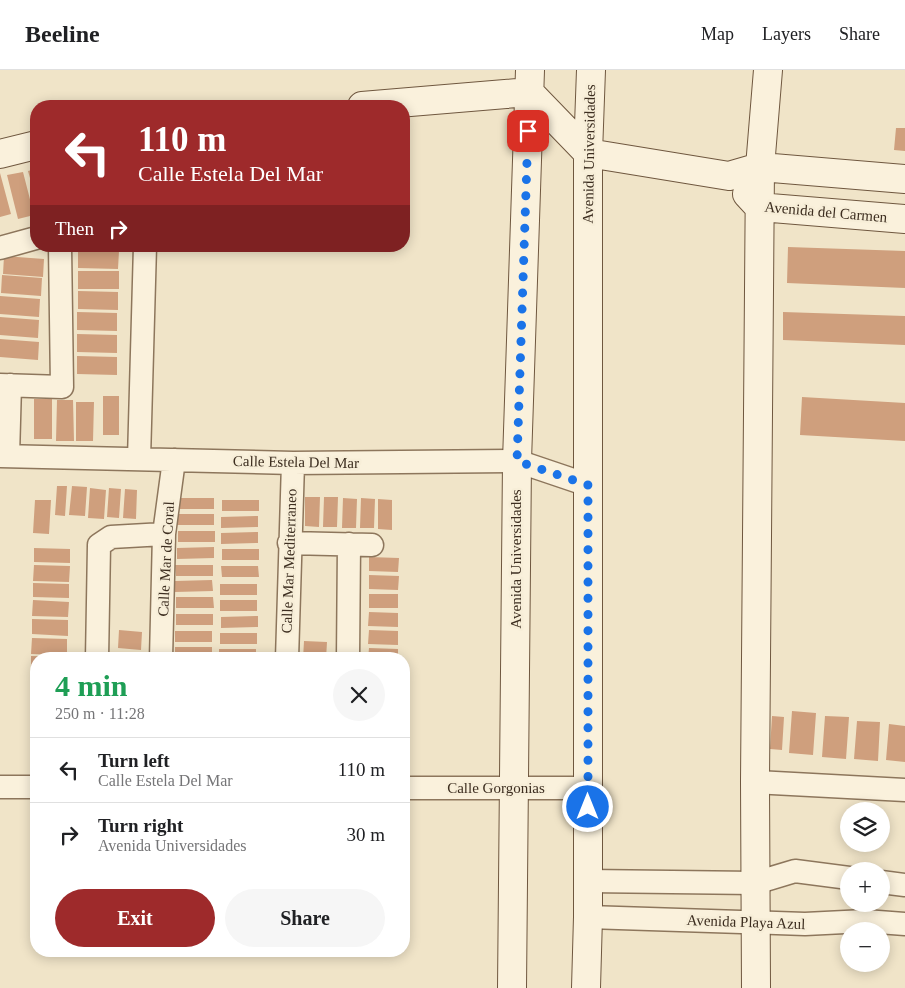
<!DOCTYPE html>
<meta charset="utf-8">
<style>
:root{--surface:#fff;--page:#f6f6f6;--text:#202124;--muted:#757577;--line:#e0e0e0;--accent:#9e2a2b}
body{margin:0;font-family:"Times New Roman",serif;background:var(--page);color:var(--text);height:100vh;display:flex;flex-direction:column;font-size:19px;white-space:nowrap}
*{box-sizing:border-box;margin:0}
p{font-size:16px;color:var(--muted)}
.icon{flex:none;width:28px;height:28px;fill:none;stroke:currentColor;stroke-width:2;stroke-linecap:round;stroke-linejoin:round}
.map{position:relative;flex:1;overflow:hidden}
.sheet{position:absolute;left:30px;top:582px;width:380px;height:305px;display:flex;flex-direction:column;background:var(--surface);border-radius:20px;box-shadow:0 2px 12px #0003}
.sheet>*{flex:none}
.hud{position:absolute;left:30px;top:30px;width:380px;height:152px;border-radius:20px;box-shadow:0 2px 12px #0003;background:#9e2a2b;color:#fff;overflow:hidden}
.tools{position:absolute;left:840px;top:732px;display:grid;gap:10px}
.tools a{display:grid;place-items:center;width:50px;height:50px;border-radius:50%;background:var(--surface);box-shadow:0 2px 12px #0003;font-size:25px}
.pin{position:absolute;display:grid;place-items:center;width:42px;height:42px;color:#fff;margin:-21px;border-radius:10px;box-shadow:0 2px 8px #0006}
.me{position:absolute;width:55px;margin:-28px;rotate:0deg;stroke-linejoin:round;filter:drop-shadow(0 0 4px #0008)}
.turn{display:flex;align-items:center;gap:18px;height:105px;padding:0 25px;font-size:22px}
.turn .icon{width:65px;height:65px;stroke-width:2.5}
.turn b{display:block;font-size:35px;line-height:42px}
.then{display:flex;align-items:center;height:48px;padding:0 25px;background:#0003;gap:10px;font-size:19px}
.round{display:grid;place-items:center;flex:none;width:52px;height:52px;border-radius:26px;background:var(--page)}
.head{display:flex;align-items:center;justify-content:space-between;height:85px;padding:0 25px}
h1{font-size:30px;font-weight:800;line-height:38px;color:#1e9e55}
.primary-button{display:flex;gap:10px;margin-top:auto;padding:10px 25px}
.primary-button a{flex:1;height:58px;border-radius:30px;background:var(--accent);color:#fff;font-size:20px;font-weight:800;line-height:58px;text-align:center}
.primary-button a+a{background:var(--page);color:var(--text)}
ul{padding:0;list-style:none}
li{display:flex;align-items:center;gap:15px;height:65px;padding:0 25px;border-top:1px solid var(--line)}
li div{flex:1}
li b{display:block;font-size:19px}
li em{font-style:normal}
header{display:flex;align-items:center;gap:30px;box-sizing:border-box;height:70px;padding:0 25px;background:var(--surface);border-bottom:1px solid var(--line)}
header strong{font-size:24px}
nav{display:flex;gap:28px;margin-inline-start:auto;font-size:18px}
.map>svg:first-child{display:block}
.building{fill:#cf9f7d}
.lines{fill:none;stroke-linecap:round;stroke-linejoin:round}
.street-casing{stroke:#8d765c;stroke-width:25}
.secondary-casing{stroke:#6f573f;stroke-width:30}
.street{stroke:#faf1dc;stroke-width:22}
.secondary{stroke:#faf1dc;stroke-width:28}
.route{stroke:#1a73e8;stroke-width:9;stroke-dasharray:0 16.2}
.labels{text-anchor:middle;stroke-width:5;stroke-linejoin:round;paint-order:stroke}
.street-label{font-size:15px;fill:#3d2e20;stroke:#f7eed8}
</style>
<header>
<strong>Beeline</strong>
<nav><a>Map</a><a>Layers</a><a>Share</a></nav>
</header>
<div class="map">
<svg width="905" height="918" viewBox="0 0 905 918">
<rect width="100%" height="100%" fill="#f0e4c8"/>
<path class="building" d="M 896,58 L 905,58 L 905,81 L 894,80 Z
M 36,99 L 36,129 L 28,101 Z
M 23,102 L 34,145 L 18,149 L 7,105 Z
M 0,103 L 11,144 L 0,147 Z
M 788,177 L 905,181 L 905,218 L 787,213 Z
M 78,180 L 119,181 L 118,199 L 78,198 Z
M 4,186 L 44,189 L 43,207 L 3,204 Z
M 78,201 L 119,201 L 119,219 L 78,219 Z
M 2,205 L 42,208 L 41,226 L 1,223 Z
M 78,221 L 118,222 L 118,240 L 78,239 Z
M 0,226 L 40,229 L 39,247 L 0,244 Z
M 77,242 L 117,243 L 117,261 L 77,260 Z
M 783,242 L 905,246 L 905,275 L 783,270 Z
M 0,247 L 39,250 L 38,268 L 0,265 Z
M 77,264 L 117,265 L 117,283 L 77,282 Z
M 0,269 L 39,272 L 38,290 L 0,287 Z
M 77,286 L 117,287 L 117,305 L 77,304 Z
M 103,326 L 119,326 L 119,365 L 103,365 Z
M 802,327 L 905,333 L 905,371 L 800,365 Z
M 34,329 L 52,329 L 52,369 L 34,369 Z
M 57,330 L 73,330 L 74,371 L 56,371 Z
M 76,332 L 94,332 L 93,371 L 76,371 Z
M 57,416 L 67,416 L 65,446 L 55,445 Z
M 72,416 L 87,417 L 85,446 L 69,445 Z
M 90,418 L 106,420 L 104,449 L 88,448 Z
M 109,418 L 121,419 L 119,448 L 107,447 Z
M 125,419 L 137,420 L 136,449 L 123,448 Z
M 305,427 L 320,427 L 319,457 L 305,456 Z
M 324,427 L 338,427 L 337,457 L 323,457 Z
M 177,428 L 214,428 L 214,439 L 177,439 Z
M 343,428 L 357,429 L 356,458 L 342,458 Z
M 361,428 L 375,429 L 374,458 L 360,458 Z
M 378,429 L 392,430 L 392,460 L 378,459 Z
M 35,430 L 51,430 L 49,464 L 33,463 Z
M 222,430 L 259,430 L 259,441 L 222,441 Z
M 177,444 L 214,444 L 214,455 L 177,455 Z
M 258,446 L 258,457 L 221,458 L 221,447 Z
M 178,461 L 215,461 L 215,472 L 178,472 Z
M 258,462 L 258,473 L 221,474 L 221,463 Z
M 214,477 L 214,488 L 177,489 L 177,478 Z
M 34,478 L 70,479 L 70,493 L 34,492 Z
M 222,479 L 259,479 L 259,490 L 222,490 Z
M 369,487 L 399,488 L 398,502 L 369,501 Z
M 34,495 L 70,496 L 69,512 L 33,511 Z
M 175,495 L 213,495 L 213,506 L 176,506 Z
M 221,496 L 258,496 L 259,507 L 222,507 Z
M 369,505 L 399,506 L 398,520 L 369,519 Z
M 212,510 L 213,521 L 175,522 L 175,511 Z
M 33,513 L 69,514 L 69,528 L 33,527 Z
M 220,514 L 257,514 L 257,525 L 220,525 Z
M 369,524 L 398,524 L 398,538 L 369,538 Z
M 176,527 L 213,527 L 214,538 L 176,538 Z
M 33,530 L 69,532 L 68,547 L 32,546 Z
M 220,530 L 257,530 L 257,541 L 220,541 Z
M 369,542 L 398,543 L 398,557 L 368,556 Z
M 176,544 L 213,544 L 213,555 L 176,555 Z
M 258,546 L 258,557 L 221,558 L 221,547 Z
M 32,549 L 68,550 L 68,566 L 32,564 Z
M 119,560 L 142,562 L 141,580 L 118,578 Z
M 369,560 L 398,561 L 398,575 L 368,574 Z
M 175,561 L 212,561 L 212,572 L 175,572 Z
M 220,563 L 257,563 L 257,574 L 220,574 Z
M 32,568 L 67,569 L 67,585 L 31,584 Z
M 304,571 L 327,572 L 326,589 L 303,589 Z
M 175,577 L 212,577 L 212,588 L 175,588 Z
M 369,578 L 398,579 L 398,589 L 368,589 Z
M 219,579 L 256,579 L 256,589 L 219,589 Z
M 31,586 L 67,587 L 67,589 L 36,589 L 36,601 L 31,601 Z
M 31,605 L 36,605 L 36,621 L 30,621 Z
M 30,641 L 36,641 L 36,671 L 30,671 Z
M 792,641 L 816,643 L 813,685 L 789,683 Z
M 772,646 L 784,647 L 782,680 L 770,679 Z
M 825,646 L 849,647 L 846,689 L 822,687 Z
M 857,651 L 880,652 L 878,691 L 854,689 Z
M 889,654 L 905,656 L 905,692 L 886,690 Z"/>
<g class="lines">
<defs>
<path id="street" d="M 0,178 L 36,168
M 0,315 L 62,317 L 60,176
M 0,386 L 293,393 L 517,391 L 588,415
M 8,386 L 10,315
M 139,389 L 145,176
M 289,473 L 372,475
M 97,589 L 99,475 L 111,467 L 164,464
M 161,589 L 164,464 L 174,390
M 287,589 L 293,393
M 348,589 L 349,474
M 755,712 L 905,720
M 0,717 L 36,717
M 404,718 L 588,718
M 588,811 L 755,813 L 795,801 L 849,808
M 881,812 L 905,815
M 588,847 L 805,854 L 865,851 L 905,854"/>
<path id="secondary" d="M 362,36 L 529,22 L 588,83 L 729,106 L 760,97 L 905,109
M 0,84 L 36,75
M 747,124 L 759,137 L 905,149
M 512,918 L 517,391 L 530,0
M 586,918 L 588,847 L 588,83 L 591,0
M 756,918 L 755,712 L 760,97 L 768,0"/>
</defs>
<use href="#street" class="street-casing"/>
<use href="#secondary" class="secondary-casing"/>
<use href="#street" class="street"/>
<use href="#secondary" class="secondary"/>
</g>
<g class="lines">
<path class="route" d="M 528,61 L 517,391 L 588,415 L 588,737"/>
</g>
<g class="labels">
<g class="street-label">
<text transform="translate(589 84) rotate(-89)" y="5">Avenida Universidades</text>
<text transform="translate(826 142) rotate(5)" y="5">Avenida del Carmen</text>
<text transform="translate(296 392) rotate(1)" y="5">Calle Estela Del Mar</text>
<text transform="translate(166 489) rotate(-87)" y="5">Calle Mar de Coral</text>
<text transform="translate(516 489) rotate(-90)" y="5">Avenida Universidades</text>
<text transform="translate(289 491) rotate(-88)" y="5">Calle Mar Mediterraneo</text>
<text x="496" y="723">Calle Gorgonias</text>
<text transform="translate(746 852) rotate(2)" y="5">Avenida Playa Azul</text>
</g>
</g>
</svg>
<div class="tools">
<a><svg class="icon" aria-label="layers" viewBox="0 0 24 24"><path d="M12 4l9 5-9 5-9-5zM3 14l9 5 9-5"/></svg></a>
<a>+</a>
<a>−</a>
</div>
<div class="pin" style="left:528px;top:61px;background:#d93025"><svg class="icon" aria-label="arrive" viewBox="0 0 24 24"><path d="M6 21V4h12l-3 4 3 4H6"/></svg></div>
<svg class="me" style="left:588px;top:737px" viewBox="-20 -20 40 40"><circle r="17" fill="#1a73e8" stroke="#fff" stroke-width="3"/><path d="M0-11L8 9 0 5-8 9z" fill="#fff"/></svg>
<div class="hud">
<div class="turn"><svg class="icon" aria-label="left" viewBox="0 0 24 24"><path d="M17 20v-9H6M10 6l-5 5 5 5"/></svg><div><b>110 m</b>Calle Estela Del Mar</div></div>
<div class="then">Then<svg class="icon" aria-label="right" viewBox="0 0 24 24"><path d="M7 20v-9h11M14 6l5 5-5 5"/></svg></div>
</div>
<section class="sheet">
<div class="head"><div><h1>4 min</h1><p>250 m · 11:28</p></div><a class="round"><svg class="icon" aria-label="close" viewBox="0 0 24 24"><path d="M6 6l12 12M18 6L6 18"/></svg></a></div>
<ul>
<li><svg class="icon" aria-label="left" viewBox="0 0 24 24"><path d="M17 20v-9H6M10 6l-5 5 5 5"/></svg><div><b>Turn left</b><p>Calle Estela Del Mar</p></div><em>110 m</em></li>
<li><svg class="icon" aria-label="right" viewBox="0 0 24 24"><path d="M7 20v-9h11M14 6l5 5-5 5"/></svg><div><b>Turn right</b><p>Avenida Universidades</p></div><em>30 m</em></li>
</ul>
<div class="primary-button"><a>Exit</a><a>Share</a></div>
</section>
</div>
